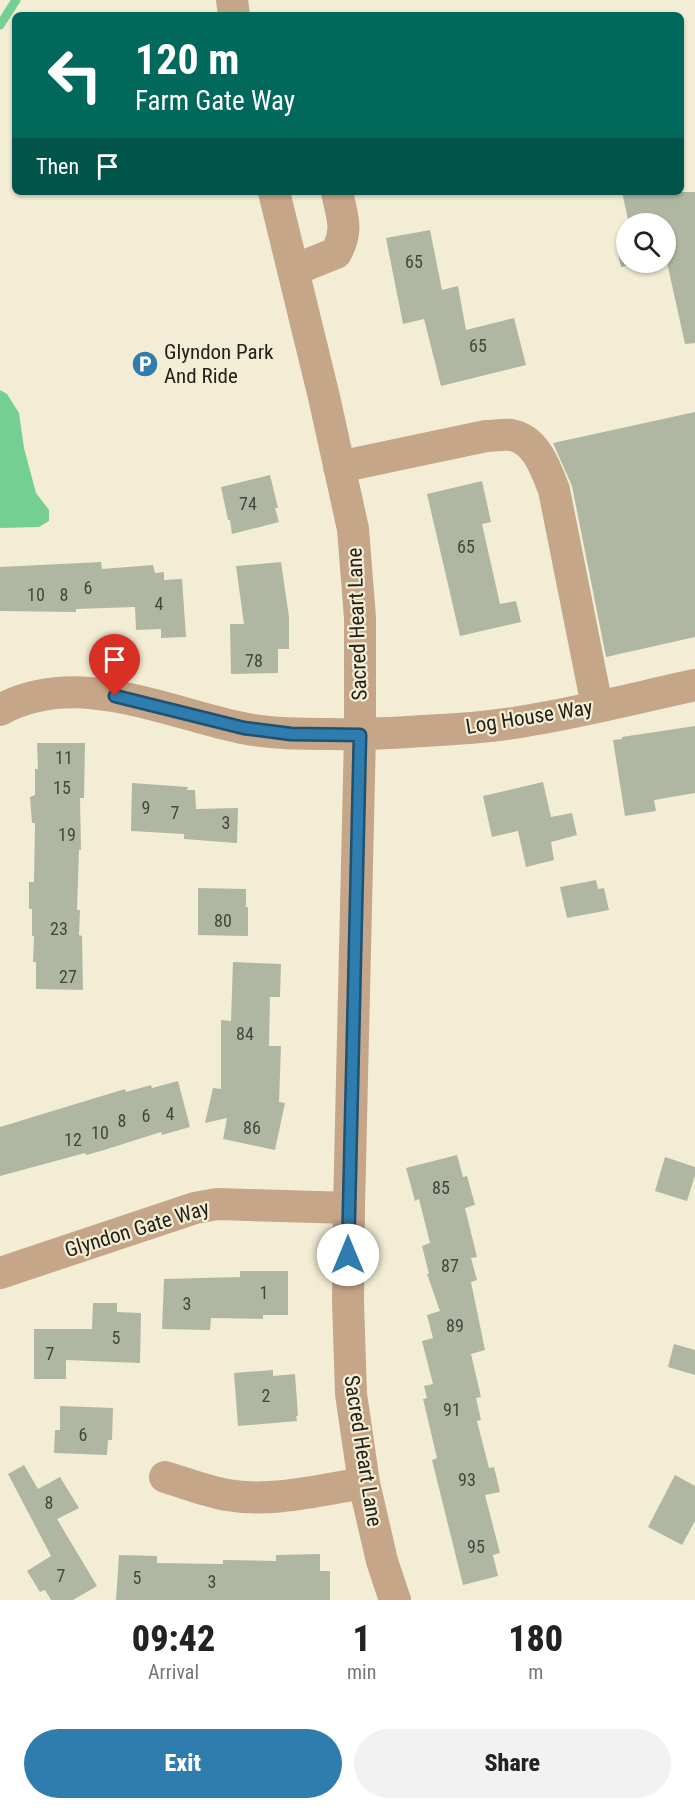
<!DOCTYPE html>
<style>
:root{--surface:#fff;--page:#f2f2f2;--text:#222;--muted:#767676;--accent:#2f7cae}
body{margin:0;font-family:"Roboto Condensed",sans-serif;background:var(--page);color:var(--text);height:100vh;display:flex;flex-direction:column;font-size:22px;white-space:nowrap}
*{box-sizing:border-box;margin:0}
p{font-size:20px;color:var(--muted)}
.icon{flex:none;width:33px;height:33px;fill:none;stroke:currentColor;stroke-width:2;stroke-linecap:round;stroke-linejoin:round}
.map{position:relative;height:1600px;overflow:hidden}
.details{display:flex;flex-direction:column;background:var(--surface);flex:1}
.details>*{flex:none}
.guide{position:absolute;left:12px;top:12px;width:672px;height:183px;border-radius:9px;box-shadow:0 2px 4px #0004;background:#00695c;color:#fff;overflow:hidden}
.controls{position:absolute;left:616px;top:213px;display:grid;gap:12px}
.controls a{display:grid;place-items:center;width:60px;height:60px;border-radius:50%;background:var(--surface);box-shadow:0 2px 4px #0004;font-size:30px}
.pin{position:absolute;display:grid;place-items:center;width:51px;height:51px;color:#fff;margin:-62px -26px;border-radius:50% 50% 50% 0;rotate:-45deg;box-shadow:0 0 6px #0007}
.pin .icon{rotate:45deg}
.me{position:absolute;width:66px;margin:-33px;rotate:0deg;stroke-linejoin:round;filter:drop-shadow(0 0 4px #0008)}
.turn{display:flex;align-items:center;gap:21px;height:126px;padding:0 24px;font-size:27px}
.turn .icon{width:78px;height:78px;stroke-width:2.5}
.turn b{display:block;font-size:42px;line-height:51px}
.then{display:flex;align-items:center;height:57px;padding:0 24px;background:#0003;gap:12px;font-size:22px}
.eta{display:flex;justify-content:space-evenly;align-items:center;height:102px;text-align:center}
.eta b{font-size:36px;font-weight:800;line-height:42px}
.cta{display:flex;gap:12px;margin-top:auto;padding:12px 24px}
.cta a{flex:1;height:69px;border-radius:36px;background:var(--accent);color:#fff;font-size:24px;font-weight:800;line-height:69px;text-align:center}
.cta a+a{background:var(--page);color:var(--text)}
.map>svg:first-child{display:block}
.water{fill:#74cf92}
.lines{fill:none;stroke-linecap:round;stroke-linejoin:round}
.stream{stroke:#74cf92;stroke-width:9}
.building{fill:#afb7a2}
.minor{stroke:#c6a688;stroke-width:32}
.route-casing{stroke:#1f5171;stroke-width:15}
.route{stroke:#2f7cae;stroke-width:10}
.labels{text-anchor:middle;stroke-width:4.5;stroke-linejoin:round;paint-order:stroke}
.number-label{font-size:18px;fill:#46463a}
.poi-label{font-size:21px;fill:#232118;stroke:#f3edd6;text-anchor:start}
.street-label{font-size:21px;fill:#232118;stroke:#f3edd6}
</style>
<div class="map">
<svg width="695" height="1600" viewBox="0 0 695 1600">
<rect width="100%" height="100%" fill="#f3edd6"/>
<path class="water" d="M 0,390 L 7,394 L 19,413 L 24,448 L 36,493 L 49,510 L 49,521 L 39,527 L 0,528 Z"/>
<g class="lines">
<path class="stream" d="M 0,25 L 16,0"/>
</g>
<path class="building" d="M 622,192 L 695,192 L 695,343 L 685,344 L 666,258 L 666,224 L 629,224 Z
M 627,229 L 627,262 L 641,262 L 621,267 L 616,244 L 623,242 L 621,231 Z
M 430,230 L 442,290 L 458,286 L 466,330 L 514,318 L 526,365 L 441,386 L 424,319 L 403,324 L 386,238 Z
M 695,412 L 695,637 L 606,657 L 572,486 L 553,443 Z
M 270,475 L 278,508 L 275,508 L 279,522 L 232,534 L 230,520 L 228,520 L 221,487 Z
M 482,481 L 491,522 L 482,524 L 500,604 L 516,601 L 521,622 L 460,636 L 427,494 Z
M 101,562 L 102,569 L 153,565 L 155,573 L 164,572 L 164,580 L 182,579 L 186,637 L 161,638 L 161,629 L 136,630 L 135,607 L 76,609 L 76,612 L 0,611 L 0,567 Z
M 281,562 L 289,617 L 289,649 L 278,649 L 278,673 L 231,674 L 230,624 L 244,624 L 236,566 Z
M 695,726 L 695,793 L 654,800 L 656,811 L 625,816 L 613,740 L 622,739 L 622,737 Z
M 37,743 L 85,743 L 84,798 L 80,798 L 81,850 L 79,850 L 77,910 L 80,910 L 79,935 L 82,936 L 83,990 L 36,989 L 36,962 L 33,962 L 34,936 L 32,936 L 32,909 L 29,909 L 29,882 L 34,882 L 35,823 L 32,823 L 30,797 L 35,795 L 35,769 L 38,769 Z
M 543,782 L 551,817 L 572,813 L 577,835 L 551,842 L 554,860 L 526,867 L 518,831 L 492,837 L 483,796 Z
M 132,783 L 188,787 L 187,790 L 195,790 L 196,809 L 238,808 L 237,843 L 184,839 L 184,834 L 131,831 Z
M 596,880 L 598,889 L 604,888 L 609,910 L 567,918 L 560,887 Z
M 198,888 L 246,889 L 246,907 L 248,907 L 248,936 L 198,935 Z
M 233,962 L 281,964 L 280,997 L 270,997 L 269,1046 L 281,1046 L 279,1102 L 285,1103 L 275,1150 L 223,1139 L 227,1118 L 205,1123 L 213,1088 L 221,1089 L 221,1020 L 231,1021 Z
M 178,1081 L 190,1127 L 162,1135 L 161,1132 L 101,1151 L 86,1155 L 85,1153 L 0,1176 L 0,1127 L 125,1089 L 126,1092 L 151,1085 L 152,1088 Z
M 457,1155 L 463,1177 L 467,1176 L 475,1205 L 465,1208 L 477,1257 L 471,1258 L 477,1280 L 471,1282 L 485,1350 L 471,1354 L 481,1397 L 476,1398 L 481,1420 L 477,1421 L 489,1468 L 494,1467 L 500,1492 L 485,1495 L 500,1553 L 493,1555 L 498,1576 L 463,1585 L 432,1460 L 437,1458 L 423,1399 L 427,1398 L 424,1386 L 433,1384 L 422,1341 L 433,1338 L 427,1315 L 440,1311 L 427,1274 L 429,1274 L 422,1246 L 430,1243 L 419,1199 L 415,1201 L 406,1168 Z
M 665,1157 L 695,1167 L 695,1175 L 687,1201 L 655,1191 Z
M 240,1271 L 288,1271 L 288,1315 L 263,1315 L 263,1319 L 211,1318 L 210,1330 L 162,1329 L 164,1279 L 240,1277 Z
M 93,1303 L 117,1303 L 117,1312 L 141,1313 L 140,1363 L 66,1360 L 66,1379 L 34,1379 L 34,1329 L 92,1329 Z
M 674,1344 L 695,1350 L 695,1375 L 668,1367 Z
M 273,1370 L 273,1376 L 295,1374 L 298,1416 L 296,1416 L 297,1421 L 238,1426 L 234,1373 Z
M 60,1406 L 113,1408 L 112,1440 L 108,1440 L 107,1455 L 54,1453 L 55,1430 L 60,1430 Z
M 24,1465 L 38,1489 L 60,1477 L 79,1508 L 57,1519 L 97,1586 L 73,1600 L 51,1600 L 45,1590 L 40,1592 L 27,1571 L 51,1556 L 8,1474 Z
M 675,1475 L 695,1486 L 695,1521 L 682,1545 L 648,1527 Z
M 320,1554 L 320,1571 L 330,1571 L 330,1600 L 116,1600 L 119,1555 L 157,1556 L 157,1563 L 223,1564 L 223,1560 L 276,1561 L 276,1555 Z"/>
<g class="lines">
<path class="minor" d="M 232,0 L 234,15
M 274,192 L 324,397 L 353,529 L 360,618 L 360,735 L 349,1208 L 348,1302 L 351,1394 L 364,1483 L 382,1561 L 395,1600
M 294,270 L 336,253 C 349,229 342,217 337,192
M 339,467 L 486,436 C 494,436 503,434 511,435 C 536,439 546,469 554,490 L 597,706
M 0,710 C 76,668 165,712 242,728 C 271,734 302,734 332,734 C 363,735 393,733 423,731 C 459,729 495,727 531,720 C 586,711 640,697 695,685
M 0,1273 L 195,1208 L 217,1204 L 349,1208
M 165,1477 C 185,1483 206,1491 227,1495 C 272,1503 320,1490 364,1483"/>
</g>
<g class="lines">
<defs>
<path id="route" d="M 115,696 L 244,728 L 291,734 L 360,735 L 348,1255"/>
</defs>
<use href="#route" class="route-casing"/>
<use href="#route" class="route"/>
</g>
<defs>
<symbol id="parking-disc" viewBox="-11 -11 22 22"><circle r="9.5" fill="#2f7cae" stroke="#f3edd6"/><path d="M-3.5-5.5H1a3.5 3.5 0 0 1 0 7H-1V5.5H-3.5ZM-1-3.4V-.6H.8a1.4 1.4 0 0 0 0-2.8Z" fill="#fff"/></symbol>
</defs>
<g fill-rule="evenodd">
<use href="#parking-disc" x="130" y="349" width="30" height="30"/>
</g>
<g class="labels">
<g class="number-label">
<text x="414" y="268">65</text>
<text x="478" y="352">65</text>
<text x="248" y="510">74</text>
<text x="466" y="553">65</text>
<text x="88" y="594">6</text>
<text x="36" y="601">10</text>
<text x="64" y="601">8</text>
<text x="159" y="610">4</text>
<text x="254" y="667">78</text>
<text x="64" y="764">11</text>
<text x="62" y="794">15</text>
<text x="146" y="814">9</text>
<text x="175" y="819">7</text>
<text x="226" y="829">3</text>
<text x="67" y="841">19</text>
<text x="223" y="927">80</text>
<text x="59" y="935">23</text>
<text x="68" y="983">27</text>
<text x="245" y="1040">84</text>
<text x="170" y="1120">4</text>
<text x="146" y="1122">6</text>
<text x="122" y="1127">8</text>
<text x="252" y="1134">86</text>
<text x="100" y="1139">10</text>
<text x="73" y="1146">12</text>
<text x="441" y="1194">85</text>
<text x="450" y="1272">87</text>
<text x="264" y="1299">1</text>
<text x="187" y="1310">3</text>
<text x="455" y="1332">89</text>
<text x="116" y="1344">5</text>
<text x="50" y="1360">7</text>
<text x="266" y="1402">2</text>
<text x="452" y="1416">91</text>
<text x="83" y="1441">6</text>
<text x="467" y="1486">93</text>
<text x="49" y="1509">8</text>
<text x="476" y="1553">95</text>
<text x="61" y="1582">7</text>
<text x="137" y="1584">5</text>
<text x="212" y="1588">3</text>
</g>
<g class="poi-label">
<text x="164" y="359">Glyndon Park<tspan x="164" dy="24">And Ride</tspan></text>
</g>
<g class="street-label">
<text transform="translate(357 624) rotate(-92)" y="7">Sacred Heart Lane</text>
<text transform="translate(529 717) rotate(-9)" y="7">Log House Way</text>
<text transform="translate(137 1229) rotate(-17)" y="7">Glyndon Gate Way</text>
<text transform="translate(363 1451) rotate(81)" y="7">Sacred Heart Lane</text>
</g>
</g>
</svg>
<div class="controls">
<a><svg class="icon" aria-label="search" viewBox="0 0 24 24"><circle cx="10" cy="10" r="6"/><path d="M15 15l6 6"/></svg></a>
</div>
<div class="pin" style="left:115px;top:696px;background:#d93025"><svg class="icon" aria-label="arrive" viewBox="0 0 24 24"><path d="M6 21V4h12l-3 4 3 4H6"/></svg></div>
<svg class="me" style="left:348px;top:1255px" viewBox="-20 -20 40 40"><circle r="19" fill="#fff"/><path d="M0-13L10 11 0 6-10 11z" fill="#2f7cae"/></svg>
<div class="guide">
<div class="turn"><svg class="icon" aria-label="left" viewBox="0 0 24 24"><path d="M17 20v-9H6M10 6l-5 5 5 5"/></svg><div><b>120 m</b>Farm Gate Way</div></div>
<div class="then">Then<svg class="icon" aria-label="arrive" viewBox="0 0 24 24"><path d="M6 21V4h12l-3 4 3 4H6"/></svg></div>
</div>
</div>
<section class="details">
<div class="eta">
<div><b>09:42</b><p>Arrival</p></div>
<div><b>1</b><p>min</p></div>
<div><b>180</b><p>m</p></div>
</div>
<div class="cta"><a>Exit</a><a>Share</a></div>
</section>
